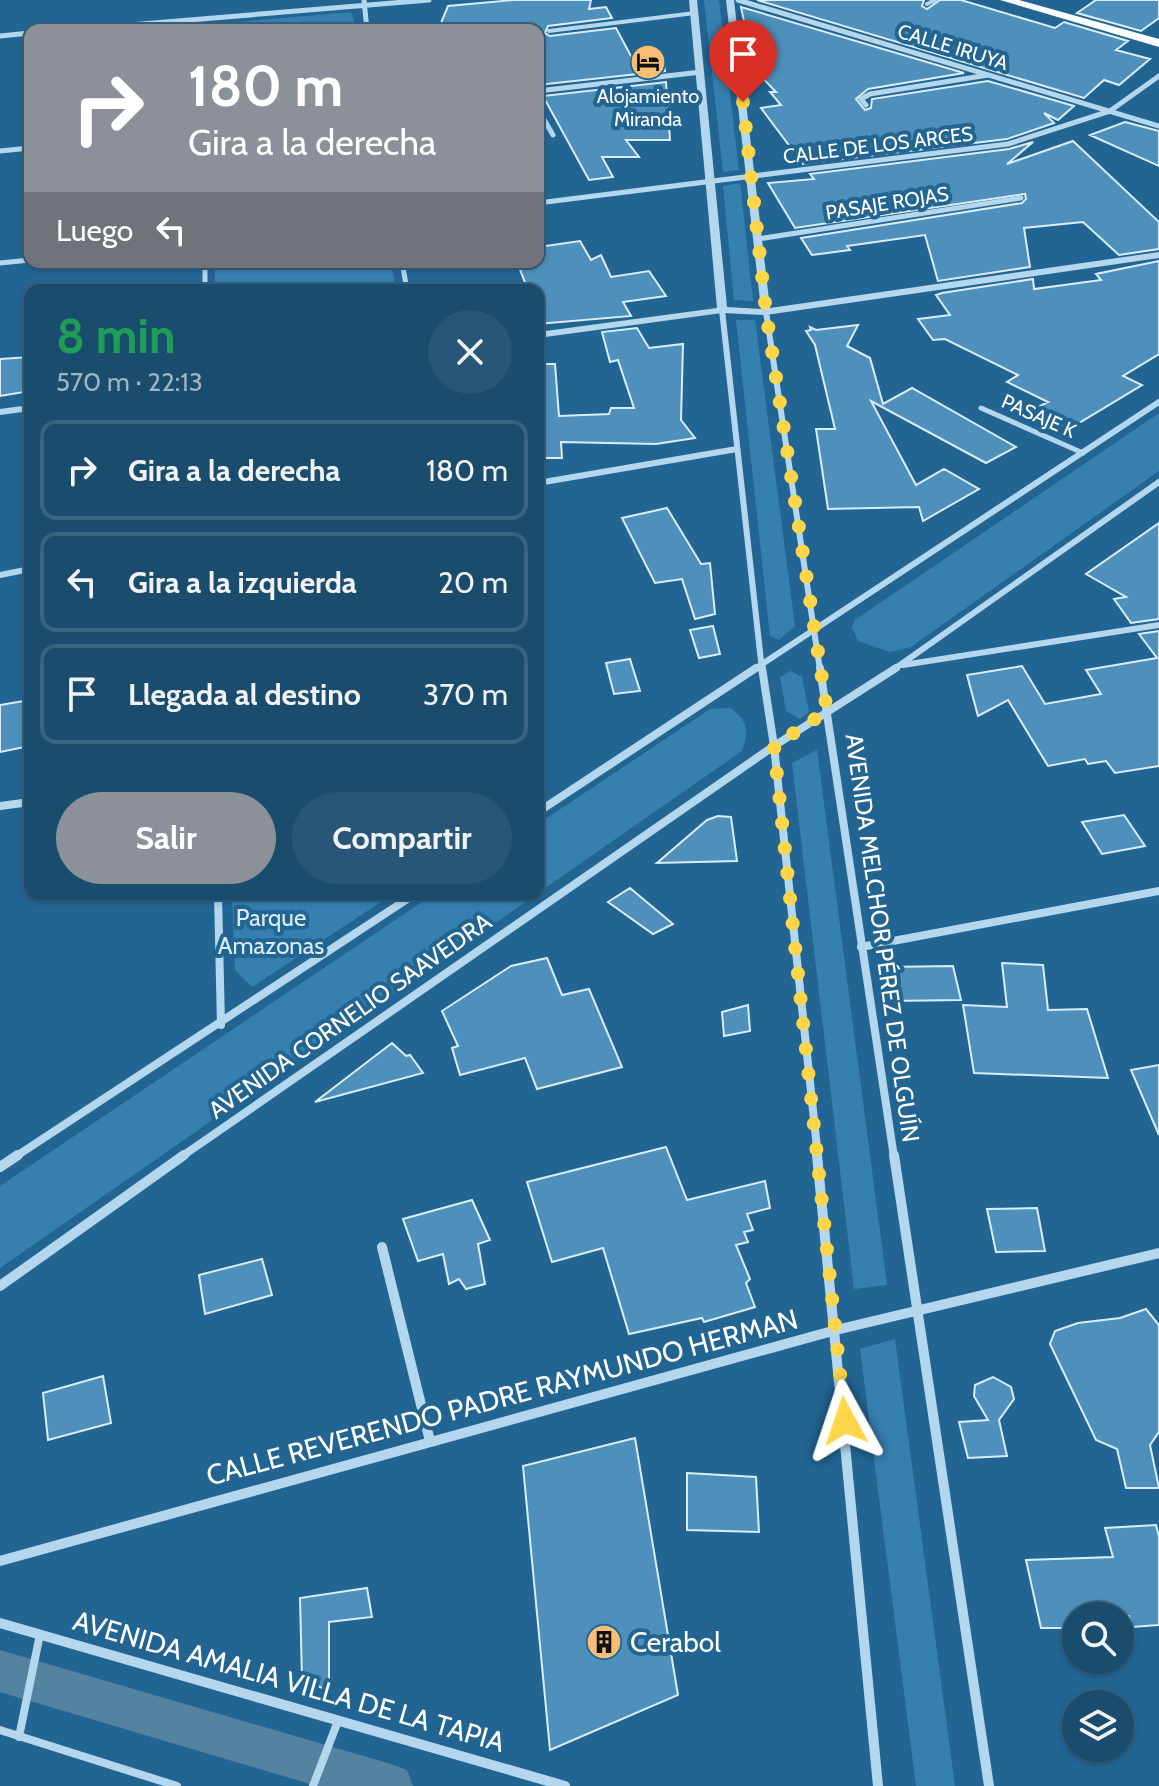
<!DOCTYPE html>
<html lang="es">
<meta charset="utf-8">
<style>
:root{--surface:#1a4c6e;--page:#275676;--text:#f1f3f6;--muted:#9fb4c2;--line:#386381;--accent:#8c9099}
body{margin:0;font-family:Cabin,sans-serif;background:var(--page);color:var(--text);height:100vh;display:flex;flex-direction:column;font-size:30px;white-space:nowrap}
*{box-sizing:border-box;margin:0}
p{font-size:26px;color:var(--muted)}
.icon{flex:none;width:44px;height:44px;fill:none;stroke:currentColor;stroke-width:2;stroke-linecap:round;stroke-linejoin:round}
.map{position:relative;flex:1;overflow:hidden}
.drawer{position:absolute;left:24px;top:284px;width:520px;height:616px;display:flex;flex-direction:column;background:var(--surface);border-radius:16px;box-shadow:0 2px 6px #0004,0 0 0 2px var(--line)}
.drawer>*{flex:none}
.hud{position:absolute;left:24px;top:24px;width:520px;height:244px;border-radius:16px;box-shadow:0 2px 6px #0004,0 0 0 2px var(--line);background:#8c9099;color:#fff;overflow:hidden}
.controls{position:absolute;left:1062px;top:1602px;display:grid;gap:16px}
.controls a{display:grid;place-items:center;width:72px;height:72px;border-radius:50%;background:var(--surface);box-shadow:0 2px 6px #0004,0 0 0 2px var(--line);font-size:40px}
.pin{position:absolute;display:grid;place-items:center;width:68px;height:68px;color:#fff;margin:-82px -34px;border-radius:50% 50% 50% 0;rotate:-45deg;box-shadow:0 0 8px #0007}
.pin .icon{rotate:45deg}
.me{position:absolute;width:88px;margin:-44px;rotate:355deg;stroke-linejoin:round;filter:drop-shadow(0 0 6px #0008)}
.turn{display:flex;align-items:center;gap:28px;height:168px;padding:0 32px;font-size:36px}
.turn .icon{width:104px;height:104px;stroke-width:2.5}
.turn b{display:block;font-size:56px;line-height:68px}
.then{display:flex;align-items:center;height:76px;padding:0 32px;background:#0003;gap:16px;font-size:30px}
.round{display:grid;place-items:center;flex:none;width:84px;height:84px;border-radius:42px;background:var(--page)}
.summary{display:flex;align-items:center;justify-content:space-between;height:136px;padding:0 32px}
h1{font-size:48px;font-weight:800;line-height:60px;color:#1e9e55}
.button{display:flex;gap:16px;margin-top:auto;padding:16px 32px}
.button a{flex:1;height:92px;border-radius:48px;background:var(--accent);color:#fff;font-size:32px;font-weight:800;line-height:92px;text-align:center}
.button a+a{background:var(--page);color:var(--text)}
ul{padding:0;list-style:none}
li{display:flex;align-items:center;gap:24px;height:100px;margin:0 16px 12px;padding:0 16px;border:4px solid var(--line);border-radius:16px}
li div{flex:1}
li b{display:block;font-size:30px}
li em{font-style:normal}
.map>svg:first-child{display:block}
.green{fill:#3680b0}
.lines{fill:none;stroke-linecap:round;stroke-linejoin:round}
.canal{fill:#5483a1;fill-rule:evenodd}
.building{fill:#4e90bb;stroke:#daedfa;stroke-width:2}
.service-far2{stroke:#b4d7ed;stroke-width:4}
.service-far1{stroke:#b4d7ed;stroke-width:5}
.service{stroke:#b4d7ed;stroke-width:8}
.minor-far3{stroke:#b4d7ed;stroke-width:5}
.minor-far2{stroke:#b4d7ed;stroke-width:6}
.minor-far1{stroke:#b4d7ed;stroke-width:8}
.minor{stroke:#b4d7ed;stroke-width:10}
.tertiary{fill:#b4d7ed;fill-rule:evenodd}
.trunk{fill:#fcfeff;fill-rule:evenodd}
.route{stroke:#ffd54a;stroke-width:14;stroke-dasharray:0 25.2}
.labels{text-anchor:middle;stroke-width:8;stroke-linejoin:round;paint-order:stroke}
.far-street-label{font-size:20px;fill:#fff;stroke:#226593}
.far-poi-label{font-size:20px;fill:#fff;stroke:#226593}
.park-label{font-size:24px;fill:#daedfa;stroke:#226593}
.street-label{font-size:24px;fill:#fff;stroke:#226593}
.near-street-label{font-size:28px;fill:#fff;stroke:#226593}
.near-poi-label{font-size:28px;fill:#fff;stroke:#226593;text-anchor:start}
</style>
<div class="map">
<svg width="1159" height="1786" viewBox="0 0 1159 1786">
<rect width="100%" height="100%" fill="#226593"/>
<path class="green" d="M 704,0 L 719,0 L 739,170 L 723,172 Z
M 351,12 L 357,30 L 215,30 L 226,23 Z
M 740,183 L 741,190 L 753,301 L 734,300 L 723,186 Z
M 215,262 L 391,262 L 396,290 L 215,290 Z
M 755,320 L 795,626 L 779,640 L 770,636 L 736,320 Z
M 1159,413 L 1159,471 L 911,647 L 890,652 L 858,641 L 852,627 L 855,620 Z
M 791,671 L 802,677 L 809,712 L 800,719 L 786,711 L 780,677 Z
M 730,708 C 748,720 749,731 742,751 L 538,893 L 538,824 L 710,709 Z
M 817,750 L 887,1285 L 854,1289 L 792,763 Z
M 232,894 L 393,894 L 252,987 L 235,970 Z
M 434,894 L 537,894 L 0,1268 L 0,1186 Z
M 895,1339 L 955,1786 L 916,1786 L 860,1349 Z"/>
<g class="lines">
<path class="canal" d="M 0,1650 L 391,1764 L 407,1770 L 413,1786 L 317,1786 L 0,1692 Z"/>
</g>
<path class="building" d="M 514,0 L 591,0 L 589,9 L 606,7 L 612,18 L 548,26 L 545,33 L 550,36 L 616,28 L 632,58 L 663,54 L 665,71 L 538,85 L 538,30 L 438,30 L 448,6 Z
M 757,0 L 924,0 L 922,6 L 927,9 L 940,0 L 961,0 L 1055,28 L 1064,22 L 1128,41 L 1116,50 L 1150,59 L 1119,85 L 1104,80 L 1084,98 Z
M 1096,0 L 1159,0 L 1159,18 L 1141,31 L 1077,13 Z
M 741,7 L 964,73 L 868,89 L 856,99 L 865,110 L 871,108 L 872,99 L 988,81 L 1074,106 L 1058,120 L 1044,113 L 1054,123 L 1007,139 L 803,164 L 761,108 L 781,105 L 770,92 L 776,92 L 754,69 Z
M 666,82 L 670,140 L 626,140 L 639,157 L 602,157 L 613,177 L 589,180 L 543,96 Z
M 1125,122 L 1159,131 L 1159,166 L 1090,135 Z
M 1073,141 L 1159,222 L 1159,249 L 1119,255 L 1083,222 L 1024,228 L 1030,267 L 938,281 L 925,235 L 847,246 L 850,250 L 812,255 L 801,238 L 1022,203 L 1026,199 L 1025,194 L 795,228 L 768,183 L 814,179 L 810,174 L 1009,149 L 1033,142 L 1007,164 Z
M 580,241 L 591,260 L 601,255 L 611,277 L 649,271 L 666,296 L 623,302 L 631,316 L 538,324 L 538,290 L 528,290 L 517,262 L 538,262 L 538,247 Z
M 1159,261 L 1159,354 L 1123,376 L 1142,385 L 1069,429 L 1034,409 L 1048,402 L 1007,382 L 1018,375 L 945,339 L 933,340 L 918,319 L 950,315 L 936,295 L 942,293 L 1033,279 L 1034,289 L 1101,280 L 1096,274 Z
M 858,325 L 847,346 L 870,358 L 883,404 L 912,388 L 1016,447 L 986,463 L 871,401 L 916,485 L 944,469 L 979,489 L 923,521 L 919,507 L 828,509 L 816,429 L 835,429 L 815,345 L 806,331 L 811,330 L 810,327 L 816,330 Z
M 637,328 L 649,348 L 683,344 L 681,420 L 695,438 L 656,444 L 561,442 L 562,458 L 538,458 L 538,364 L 555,364 L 559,416 L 609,414 L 611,408 L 634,408 L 618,360 L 610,362 L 602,332 Z
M 30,357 L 30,391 L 0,396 L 0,359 Z
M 667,508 L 701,564 L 710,563 L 715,614 L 695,619 L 682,579 L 655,583 L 622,518 Z
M 1159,523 L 1159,619 L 1131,623 L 1114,599 L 1126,597 L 1086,574 Z
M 713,626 L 720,654 L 699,658 L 690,630 Z
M 1159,631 L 1159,766 L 1115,773 L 1106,761 L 1088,764 L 1085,759 L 1048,766 L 1008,700 L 978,716 L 967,675 L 1022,666 L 1045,704 L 1101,694 L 1086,670 L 1157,658 L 1139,634 Z
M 630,659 L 640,691 L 614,694 L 606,663 Z
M 30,700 L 30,746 L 0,752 L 0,705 Z
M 1124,815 L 1145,846 L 1102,854 L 1082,822 Z
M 718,816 L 731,817 L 737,861 L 657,863 L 707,820 Z
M 630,888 L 673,924 L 653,934 L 608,902 Z
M 547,958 L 562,995 L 589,989 L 622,1067 L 537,1089 L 525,1058 L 460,1075 L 452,1048 L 458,1046 L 442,1011 L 511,966 Z
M 1002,963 L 1043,965 L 1048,1010 L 1087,1009 L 1108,1078 L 974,1073 L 963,1005 L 1007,1007 Z
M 953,966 L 961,1000 L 890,1001 L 886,967 Z
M 748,1005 L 750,1031 L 724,1036 L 722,1012 Z
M 392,1043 L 406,1056 L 410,1055 L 423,1073 L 315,1102 Z
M 1159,1065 L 1159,1135 L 1131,1070 Z
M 666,1147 L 687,1200 L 765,1181 L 770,1208 L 747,1214 L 753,1230 L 744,1232 L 748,1242 L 736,1245 L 750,1279 L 746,1283 L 755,1307 L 704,1322 L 702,1318 L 629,1334 L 603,1248 L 552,1262 L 527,1182 Z
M 472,1200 L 490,1240 L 478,1244 L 485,1284 L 466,1289 L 459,1279 L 449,1284 L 443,1254 L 418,1261 L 403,1219 Z
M 1037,1208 L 1045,1251 L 996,1252 L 987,1209 Z
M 262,1259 L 272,1295 L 205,1314 L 199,1275 Z
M 1146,1309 L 1159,1325 L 1159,1432 L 1150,1445 L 1159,1488 L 1126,1488 L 1117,1449 L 1096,1440 L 1050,1344 L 1055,1331 L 1078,1323 L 1120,1318 Z
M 103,1376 L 111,1423 L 48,1440 L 43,1393 Z
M 993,1377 L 1011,1387 L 1014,1399 L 999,1420 L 1007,1456 L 968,1458 L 959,1422 L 988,1420 L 974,1396 L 975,1385 Z
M 635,1438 L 678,1695 L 550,1750 L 523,1466 Z
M 687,1473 L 756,1477 L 759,1532 L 687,1530 Z
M 1156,1525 L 1159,1537 L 1159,1625 L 1132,1627 L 1129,1616 L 1076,1616 L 1076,1628 L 1041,1628 L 1026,1560 L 1113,1557 L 1105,1528 Z
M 367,1588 L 372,1617 L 329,1622 L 329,1691 L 302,1679 L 300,1598 Z"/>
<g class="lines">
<path class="service-far2" d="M 927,4 L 935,0
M 549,31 L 695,13"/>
<path class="service-far1" d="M 981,408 L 1083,453"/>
<path class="service" d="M 0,1730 L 177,1786
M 19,1737 L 40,1634
M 313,1786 L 338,1721"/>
<path class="minor-far3" d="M 364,0 L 367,30
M 738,0 L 1159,126
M 69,30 L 429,0
M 0,36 L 30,33
M 538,91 L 701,72
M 866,105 L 861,99 L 870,94 L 988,75
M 538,109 L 553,135
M 0,151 L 30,148
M 538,203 L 1008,144 L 1110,111 L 1159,76
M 758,239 L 1021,198
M 205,262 L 205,290
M 402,262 L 407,290
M 0,263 L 30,260"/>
<path class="minor-far2" d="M 722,310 L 762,670
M 766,312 L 820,670
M 538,483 L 737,449
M 0,575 L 30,569
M 903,665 L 1159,625
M 753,670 L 1159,402
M 893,670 L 1159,482"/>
<path class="minor-far1" d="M 762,668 L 774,746 L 818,1157
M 820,668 L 894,1157
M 0,806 L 30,802
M 538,812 L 756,668
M 218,894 L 221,1025
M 861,947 L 1159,891
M 15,1157 L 415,894
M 181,1157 L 774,746 L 896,668"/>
<path class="minor" d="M 817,1155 L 878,1786
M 894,1155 L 989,1786
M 0,1167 L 18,1155
M 382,1247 L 430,1441
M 0,1286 L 184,1155
M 0,1561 L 836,1330 L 1159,1253
M 0,1623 L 565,1786"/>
<path class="tertiary" d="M 689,0 L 697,0 L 727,307 L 761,309 L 726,0 L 734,0 L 770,308 L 1159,252 L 1159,258 L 766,315 L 722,313 L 538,338 L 538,332 L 717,308 Z
M 30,405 L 30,411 L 0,415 L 0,409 Z"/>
<path class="trunk" d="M 1000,0 L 1019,0 L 1159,39 L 1159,47 Z"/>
</g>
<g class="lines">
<path class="route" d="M 743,102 L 766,312 L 827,711 L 774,746 L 845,1421"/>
</g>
<defs>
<symbol id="hotel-disc" viewBox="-11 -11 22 22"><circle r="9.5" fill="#f9be76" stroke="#226593"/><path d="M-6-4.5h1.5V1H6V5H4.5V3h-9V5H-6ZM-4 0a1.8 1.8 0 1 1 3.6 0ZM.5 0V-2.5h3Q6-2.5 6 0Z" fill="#111"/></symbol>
<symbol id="building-disc" viewBox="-11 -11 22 22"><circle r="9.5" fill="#f9be76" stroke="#226593"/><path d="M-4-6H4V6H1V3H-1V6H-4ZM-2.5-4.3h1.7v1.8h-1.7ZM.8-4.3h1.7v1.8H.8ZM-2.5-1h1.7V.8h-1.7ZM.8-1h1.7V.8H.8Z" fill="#111"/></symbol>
</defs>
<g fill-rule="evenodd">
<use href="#hotel-disc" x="628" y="42" width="40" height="40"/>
<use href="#building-disc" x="584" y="1622" width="40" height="40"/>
</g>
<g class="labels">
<g class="far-street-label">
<text transform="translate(953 47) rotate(17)" y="7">CALLE IRUYA</text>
<text transform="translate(878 145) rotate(-7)" y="7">CALLE DE LOS ARCES</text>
<text transform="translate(887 203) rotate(-9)" y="7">PASAJE ROJAS</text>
<text transform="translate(1039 416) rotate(24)" y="7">PASAJE K</text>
</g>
<g class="far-poi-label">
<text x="648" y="103">Alojamiento<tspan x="648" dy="23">Miranda</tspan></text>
</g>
<g class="park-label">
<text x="271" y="926">Parque<tspan x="271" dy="28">Amazonas</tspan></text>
</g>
<g class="street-label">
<text transform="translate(882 938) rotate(82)" y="8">AVENIDA MELCHOR PÉREZ DE OLGUÍN</text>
<text transform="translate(350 1016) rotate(-35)" y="8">AVENIDA CORNELIO SAAVEDRA</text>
</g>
<g class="near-street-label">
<text transform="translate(502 1397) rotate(-15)" y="10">CALLE REVERENDO PADRE RAYMUNDO HERMAN</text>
<text transform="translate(289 1681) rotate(16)" y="10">AVENIDA AMALIA VILLA DE LA TAPIA</text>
</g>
<g class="near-poi-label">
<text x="630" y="1652">Cerabol</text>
</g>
</g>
</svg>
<div class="controls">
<a><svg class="icon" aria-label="search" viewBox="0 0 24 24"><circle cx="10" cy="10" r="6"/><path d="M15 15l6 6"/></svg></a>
<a><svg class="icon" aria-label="layers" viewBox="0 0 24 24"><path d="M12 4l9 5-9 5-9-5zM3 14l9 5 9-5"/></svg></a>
</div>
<div class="pin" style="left:743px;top:102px;background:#d93025"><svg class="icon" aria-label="arrive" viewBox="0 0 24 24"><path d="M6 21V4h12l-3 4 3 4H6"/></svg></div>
<svg class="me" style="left:845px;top:1421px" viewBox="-20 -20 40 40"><path d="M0-17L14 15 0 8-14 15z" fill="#ffd54a" stroke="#fff" stroke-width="4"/></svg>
<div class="hud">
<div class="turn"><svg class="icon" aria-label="right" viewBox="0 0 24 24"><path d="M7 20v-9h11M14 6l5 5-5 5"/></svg><div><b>180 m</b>Gira a la derecha</div></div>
<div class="then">Luego<svg class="icon" aria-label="left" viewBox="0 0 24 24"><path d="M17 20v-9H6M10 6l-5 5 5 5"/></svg></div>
</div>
<section class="drawer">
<div class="summary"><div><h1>8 min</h1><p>570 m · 22:13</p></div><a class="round"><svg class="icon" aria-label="close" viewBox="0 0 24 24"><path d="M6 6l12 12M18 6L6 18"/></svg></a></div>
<ul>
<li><svg class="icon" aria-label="right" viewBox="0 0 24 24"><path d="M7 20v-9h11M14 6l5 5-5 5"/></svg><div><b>Gira a la derecha</b></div><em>180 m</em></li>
<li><svg class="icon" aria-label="left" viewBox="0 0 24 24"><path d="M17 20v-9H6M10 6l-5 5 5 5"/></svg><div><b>Gira a la izquierda</b></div><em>20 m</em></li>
<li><svg class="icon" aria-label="arrive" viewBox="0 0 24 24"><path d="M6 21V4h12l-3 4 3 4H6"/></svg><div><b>Llegada al destino</b></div><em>370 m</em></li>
</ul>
<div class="button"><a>Salir</a><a>Compartir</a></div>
</section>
</div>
